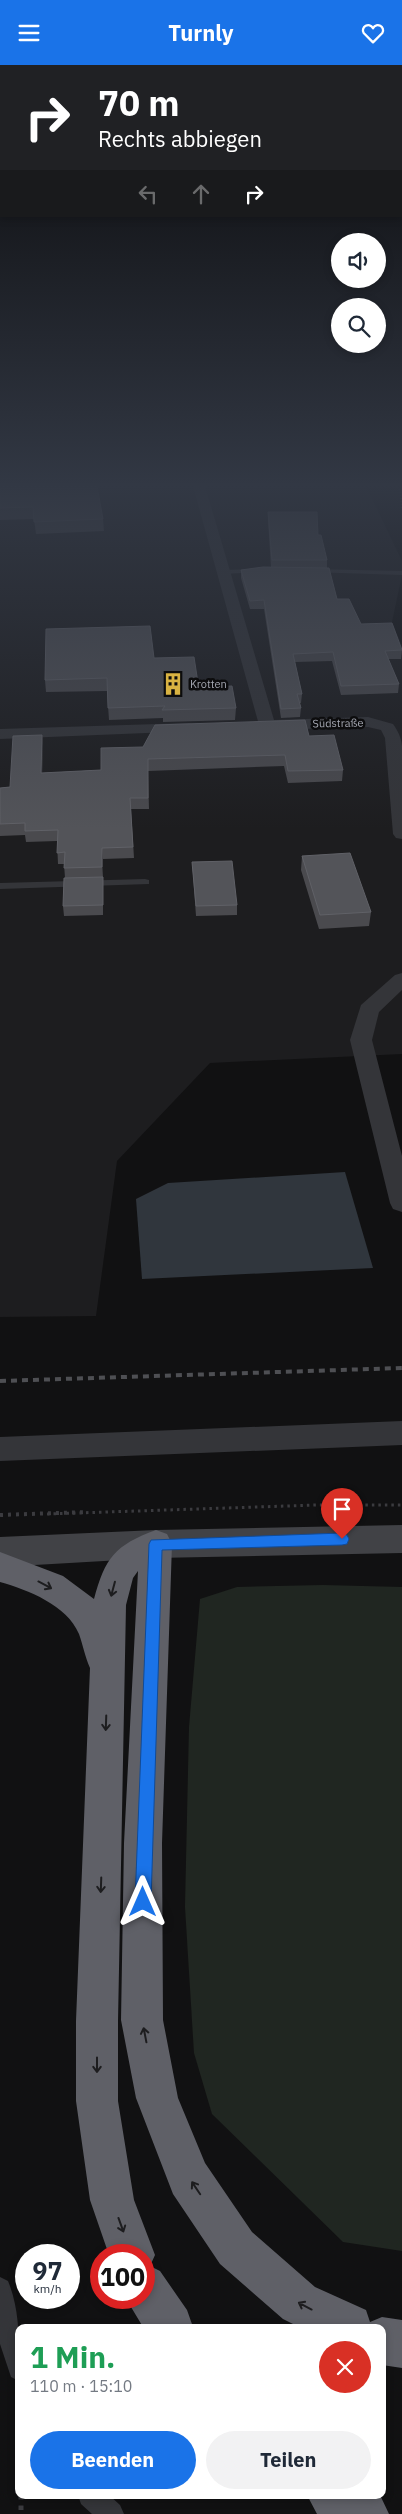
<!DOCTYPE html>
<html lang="de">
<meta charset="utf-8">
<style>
:root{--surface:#fff;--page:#f2f2f3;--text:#1f2937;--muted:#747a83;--accent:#1a73e8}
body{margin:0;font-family:"IBM Plex Sans",sans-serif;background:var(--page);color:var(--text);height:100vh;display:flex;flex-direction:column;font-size:19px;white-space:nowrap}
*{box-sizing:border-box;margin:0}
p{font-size:16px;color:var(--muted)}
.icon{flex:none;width:28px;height:28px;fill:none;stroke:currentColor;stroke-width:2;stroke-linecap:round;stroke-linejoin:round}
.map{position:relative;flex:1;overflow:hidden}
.drawer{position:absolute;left:15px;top:2259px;width:371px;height:175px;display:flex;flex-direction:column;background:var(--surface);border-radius:10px;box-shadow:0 2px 8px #0003}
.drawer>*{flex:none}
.guide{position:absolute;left:0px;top:0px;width:402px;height:152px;box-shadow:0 2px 8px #0003;background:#202124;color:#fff;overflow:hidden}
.buttons{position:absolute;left:331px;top:168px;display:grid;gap:10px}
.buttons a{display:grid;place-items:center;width:55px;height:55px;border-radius:50%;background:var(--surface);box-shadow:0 2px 8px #0003;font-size:25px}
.speed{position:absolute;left:15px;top:2179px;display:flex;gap:10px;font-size:25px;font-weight:700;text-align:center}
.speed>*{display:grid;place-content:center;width:65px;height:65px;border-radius:50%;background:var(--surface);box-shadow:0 2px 8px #0003;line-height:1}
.speed small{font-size:12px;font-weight:400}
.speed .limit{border:8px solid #d22;background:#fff;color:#111}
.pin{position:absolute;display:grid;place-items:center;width:42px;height:42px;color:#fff;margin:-51px -21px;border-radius:50% 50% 50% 0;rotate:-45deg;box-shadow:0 0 5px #0007}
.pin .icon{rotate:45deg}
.me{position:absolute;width:55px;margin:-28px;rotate:0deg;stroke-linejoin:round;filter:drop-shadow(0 0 4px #0008)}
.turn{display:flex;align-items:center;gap:18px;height:105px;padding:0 15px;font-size:22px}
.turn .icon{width:65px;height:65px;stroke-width:2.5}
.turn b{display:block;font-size:35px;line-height:42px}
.lanes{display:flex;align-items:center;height:48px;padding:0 15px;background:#0003;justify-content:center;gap:25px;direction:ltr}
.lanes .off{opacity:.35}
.round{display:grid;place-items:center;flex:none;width:52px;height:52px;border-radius:26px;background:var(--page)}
.overview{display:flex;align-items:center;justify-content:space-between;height:85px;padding:0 15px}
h1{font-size:30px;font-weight:700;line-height:38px;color:#1e9e55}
.action{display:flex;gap:10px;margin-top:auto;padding:10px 15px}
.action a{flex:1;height:58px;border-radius:30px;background:var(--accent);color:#fff;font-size:20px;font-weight:700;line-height:58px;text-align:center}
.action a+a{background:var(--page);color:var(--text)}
header{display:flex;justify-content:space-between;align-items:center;height:65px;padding:0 15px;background:var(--accent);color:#fff;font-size:22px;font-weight:700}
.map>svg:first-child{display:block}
.built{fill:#1d1d1f}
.green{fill:#202621}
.water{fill:#30363d}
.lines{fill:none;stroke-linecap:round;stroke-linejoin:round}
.path-far3{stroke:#3b3b3f;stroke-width:2;stroke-dasharray:1 2;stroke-linecap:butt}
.path-far2{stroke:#3b3b3f;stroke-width:3;stroke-dasharray:2.5 4;stroke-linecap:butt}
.path-far1{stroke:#3b3b3f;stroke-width:4;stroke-dasharray:3 5;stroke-linecap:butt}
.path{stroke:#3b3b3f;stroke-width:5;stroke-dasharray:4.5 6;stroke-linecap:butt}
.lane{fill:#343539;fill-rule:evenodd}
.street{fill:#343539;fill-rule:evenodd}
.secondary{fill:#414246;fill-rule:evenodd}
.highway{fill:#5f6067;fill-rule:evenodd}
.rail{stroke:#4e4f53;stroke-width:4;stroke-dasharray:6 5;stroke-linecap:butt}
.wall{fill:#4a4a4e}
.shaded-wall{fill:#2f2f32}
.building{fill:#535459;stroke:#606167}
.oneway{stroke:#1d1d1f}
.route{fill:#1a73e8;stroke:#114b97}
.labels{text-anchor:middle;stroke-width:5;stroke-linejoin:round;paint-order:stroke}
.far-poi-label{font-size:11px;fill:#a4a7b1;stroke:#0c0c0d;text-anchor:start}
.far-street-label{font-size:11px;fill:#a4a7b1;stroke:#0c0c0d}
</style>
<header><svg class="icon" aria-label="menu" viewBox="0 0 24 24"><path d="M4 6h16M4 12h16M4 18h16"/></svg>Turnly<svg class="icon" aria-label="heart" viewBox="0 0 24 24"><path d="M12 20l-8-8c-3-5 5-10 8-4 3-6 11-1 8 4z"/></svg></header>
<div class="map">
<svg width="402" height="2449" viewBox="0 0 402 2449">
<rect width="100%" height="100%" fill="#111112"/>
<path class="built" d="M 0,421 L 366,421 L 402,496 L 402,510 L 392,557 L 402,581 L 402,989 L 210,998 L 117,1096 L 96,1251 L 0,1252 Z"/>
<path class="green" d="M 323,1520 L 402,1522 L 402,2186 L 343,2177 L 212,2049 L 194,1988 L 185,1842 L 189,1662 L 200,1534 L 237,1522 Z"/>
<path class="water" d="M 345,1107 L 373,1203 L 142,1214 L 136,1134 L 168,1118 Z"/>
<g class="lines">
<path class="path-far3" d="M 400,421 L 402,445"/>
<path class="path-far2" d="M 47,1449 L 317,1440 L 402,1440"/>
<path class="path-far1" d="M 0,1450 L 87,1447"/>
<path class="path" d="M 21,2430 L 21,2449"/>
<path class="lane" d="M 260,504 L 262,507 L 223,509 L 219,507 L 223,505 Z
M 311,504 L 402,506 L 402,510 L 309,507 Z
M 145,814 L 149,815 L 149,819 L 0,824 L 0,818 Z
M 0,2212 L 8,2216 C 21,2247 19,2283 19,2316 L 11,2312 L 0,2279 Z
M 78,2430 L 109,2430 L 120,2440 L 124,2449 L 92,2449 L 81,2439 Z"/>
<path class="street" d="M 193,421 L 205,421 L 274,655 L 368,652 L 393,659 C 398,666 401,672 402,681 L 402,774 L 396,773 L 393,769 L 385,673 L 381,665 L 368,662 L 267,665 L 259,660 Z
M 189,658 L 195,660 L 197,663 L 195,666 L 0,674 L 0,664 Z
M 402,908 L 402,925 L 379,947 L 372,975 L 402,1091 L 402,1147 L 393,1144 L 390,1138 L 350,975 L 361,940 L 395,910 Z
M 402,1356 L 402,1380 L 0,1396 L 0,1372 Z"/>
<path class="secondary" d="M 402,1460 L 402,1488 L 156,1493 L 0,1502 L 0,1472 L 156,1465 Z"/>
<path class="highway" d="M 156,1465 L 167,1469 L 172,1479 L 162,1778 L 163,1955 L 178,2033 L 205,2098 L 252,2167 L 315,2222 L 366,2245 L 370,2257 L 382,2252 L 402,2255 L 402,2303 L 382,2300 L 382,2262 L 299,2262 L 283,2254 L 220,2199 L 173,2129 L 136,2033 L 121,1955 L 124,1778 L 138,1506 L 133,1513 L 126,1540 L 118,1956 L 118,2036 L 134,2135 L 155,2190 L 150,2201 L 160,2206 L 187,2245 L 193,2262 L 143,2262 L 125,2232 L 144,2232 L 144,2190 L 109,2190 L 90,2135 L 76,2036 L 76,1956 L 90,1603 C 85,1592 83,1580 79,1569 C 67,1540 28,1525 0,1517 L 0,1487 L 63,1511 L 94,1534 C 105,1493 115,1480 156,1465 Z
M 307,2430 L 380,2430 L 389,2449 L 317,2449 Z"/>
<path class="rail" d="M 0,1316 L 402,1303"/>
</g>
<path class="wall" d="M 0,421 L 103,454 L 104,466 L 36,469 L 34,454 L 0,455 Z
M 268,447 L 318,470 L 327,495 L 327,503 L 337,534 L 361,559 L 402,585 L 401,594 L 388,594 L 399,619 L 398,628 L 341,630 L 332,596 L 295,597 L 302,629 L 301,638 L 300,638 L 301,643 L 300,652 L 281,653 L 264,544 L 250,544 L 241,513 L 241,505 L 271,502 L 268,456 Z
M 154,593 L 198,618 L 236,643 L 235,655 L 163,657 L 163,653 L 109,655 L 107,626 L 46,627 L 45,615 Z
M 42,670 L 43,681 L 42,708 L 101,705 L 143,682 L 309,671 L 343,705 L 342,716 L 288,718 L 284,701 L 148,706 L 149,744 L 131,744 L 134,793 L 103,794 L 103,850 L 64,851 L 63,841 L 65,813 L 64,799 L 58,799 L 57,776 L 26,777 L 25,770 L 0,771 L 0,723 L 10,722 Z
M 302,791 L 371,847 L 369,861 L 319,864 L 301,805 Z
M 192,797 L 237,840 L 237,850 L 196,851 Z"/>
<path class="shaded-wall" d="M 42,670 L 43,681 L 42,719 L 41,708 Z
M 102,783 L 103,794 L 103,813 L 102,802 Z"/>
<path class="building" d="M 0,421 L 97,421 L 103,454 L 34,457 L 33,442 L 0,443 Z
M 268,447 L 317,447 L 318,470 L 321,470 L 327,495 L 272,495 Z
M 263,502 L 329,503 L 337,534 L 349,534 L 361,559 L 392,558 L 402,585 L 385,586 L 399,619 L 341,621 L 333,587 L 293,589 L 302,629 L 297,629 L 301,643 L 281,644 L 264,535 L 250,536 L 241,505 Z
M 150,561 L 154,593 L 194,592 L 198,618 L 204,617 L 205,622 L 232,621 L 236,643 L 162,645 L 165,641 L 108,643 L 107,613 L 45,615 L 46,564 Z
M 305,655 L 309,671 L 334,670 L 343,705 L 288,706 L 285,690 L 148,694 L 148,733 L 130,733 L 133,782 L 102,783 L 102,802 L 64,803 L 65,787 L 57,788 L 58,765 L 25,766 L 25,758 L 0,759 L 0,723 L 10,722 L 13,671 L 42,670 L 41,708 L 101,705 L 101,683 L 143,682 L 155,660 Z
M 350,788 L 371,847 L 320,850 L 302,791 Z
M 232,796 L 237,840 L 196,841 L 192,797 Z
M 103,812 L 103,840 L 63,841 L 64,813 Z"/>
<defs><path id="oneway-shaft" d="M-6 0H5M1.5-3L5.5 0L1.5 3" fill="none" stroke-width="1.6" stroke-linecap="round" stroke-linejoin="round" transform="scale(1.25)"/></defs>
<g class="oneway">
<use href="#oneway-shaft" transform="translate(45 1520) rotate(28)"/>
<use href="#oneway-shaft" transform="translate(113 1524) rotate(105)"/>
<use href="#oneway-shaft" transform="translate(106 1658) rotate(92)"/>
<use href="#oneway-shaft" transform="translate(101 1820) rotate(92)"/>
<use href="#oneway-shaft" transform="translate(145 1970) rotate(-101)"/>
<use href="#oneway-shaft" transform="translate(97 2000) rotate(90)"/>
<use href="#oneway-shaft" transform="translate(196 2123) rotate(-124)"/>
<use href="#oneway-shaft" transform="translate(121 2160) rotate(70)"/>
<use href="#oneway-shaft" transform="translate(305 2241) rotate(-152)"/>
</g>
<linearGradient id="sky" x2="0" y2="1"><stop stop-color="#09090a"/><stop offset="0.55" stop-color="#323844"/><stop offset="1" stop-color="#323844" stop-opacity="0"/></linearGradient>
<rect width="402" height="764" fill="url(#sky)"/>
<path class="route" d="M 342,1468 L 347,1470 L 349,1474 L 347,1479 L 342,1480 L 162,1485 L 151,1837 L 149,1843 L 143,1845 L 137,1843 L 135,1837 L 149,1479 L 151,1475 Z"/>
<defs>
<symbol id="building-bare" viewBox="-9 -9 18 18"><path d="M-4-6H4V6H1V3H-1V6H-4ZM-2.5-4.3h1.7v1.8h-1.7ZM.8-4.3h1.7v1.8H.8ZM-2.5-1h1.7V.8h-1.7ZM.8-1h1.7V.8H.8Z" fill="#d9b342" stroke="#0c0c0d" stroke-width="2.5" paint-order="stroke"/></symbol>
</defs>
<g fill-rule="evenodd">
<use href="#building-bare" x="157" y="603" width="32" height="32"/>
</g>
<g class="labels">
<g class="far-poi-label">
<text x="190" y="623">Krotten</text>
</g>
<g class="far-street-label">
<text transform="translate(338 658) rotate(-1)" y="4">Südstraße</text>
</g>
</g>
</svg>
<div class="buttons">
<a><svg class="icon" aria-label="sound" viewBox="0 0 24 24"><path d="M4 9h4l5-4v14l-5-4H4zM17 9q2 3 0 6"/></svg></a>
<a><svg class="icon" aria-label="search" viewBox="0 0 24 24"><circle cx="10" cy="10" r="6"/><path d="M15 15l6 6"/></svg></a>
</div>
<div class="speed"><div>97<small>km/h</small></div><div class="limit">100</div></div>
<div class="pin" style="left:342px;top:1474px;background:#d93025"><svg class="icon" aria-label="arrive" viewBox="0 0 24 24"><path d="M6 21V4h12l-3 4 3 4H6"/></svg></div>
<svg class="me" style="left:143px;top:1837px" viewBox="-20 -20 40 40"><path d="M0-17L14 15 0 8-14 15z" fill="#1a73e8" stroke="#fff" stroke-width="4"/></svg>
<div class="guide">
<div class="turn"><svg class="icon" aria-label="right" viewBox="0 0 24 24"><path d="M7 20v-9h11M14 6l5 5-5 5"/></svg><div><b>70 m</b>Rechts abbiegen</div></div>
<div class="lanes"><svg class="icon off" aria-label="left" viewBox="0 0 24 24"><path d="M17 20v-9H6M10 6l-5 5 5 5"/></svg><svg class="icon off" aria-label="ahead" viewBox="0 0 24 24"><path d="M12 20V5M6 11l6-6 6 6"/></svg><svg class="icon" aria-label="right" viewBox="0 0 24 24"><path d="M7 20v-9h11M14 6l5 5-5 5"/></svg></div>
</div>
<section class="drawer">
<div class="overview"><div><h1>1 Min.</h1><p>110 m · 15:10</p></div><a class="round" style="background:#d93025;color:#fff"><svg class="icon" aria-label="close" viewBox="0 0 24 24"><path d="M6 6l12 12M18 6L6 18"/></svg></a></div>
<div class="action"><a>Beenden</a><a>Teilen</a></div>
</section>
</div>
